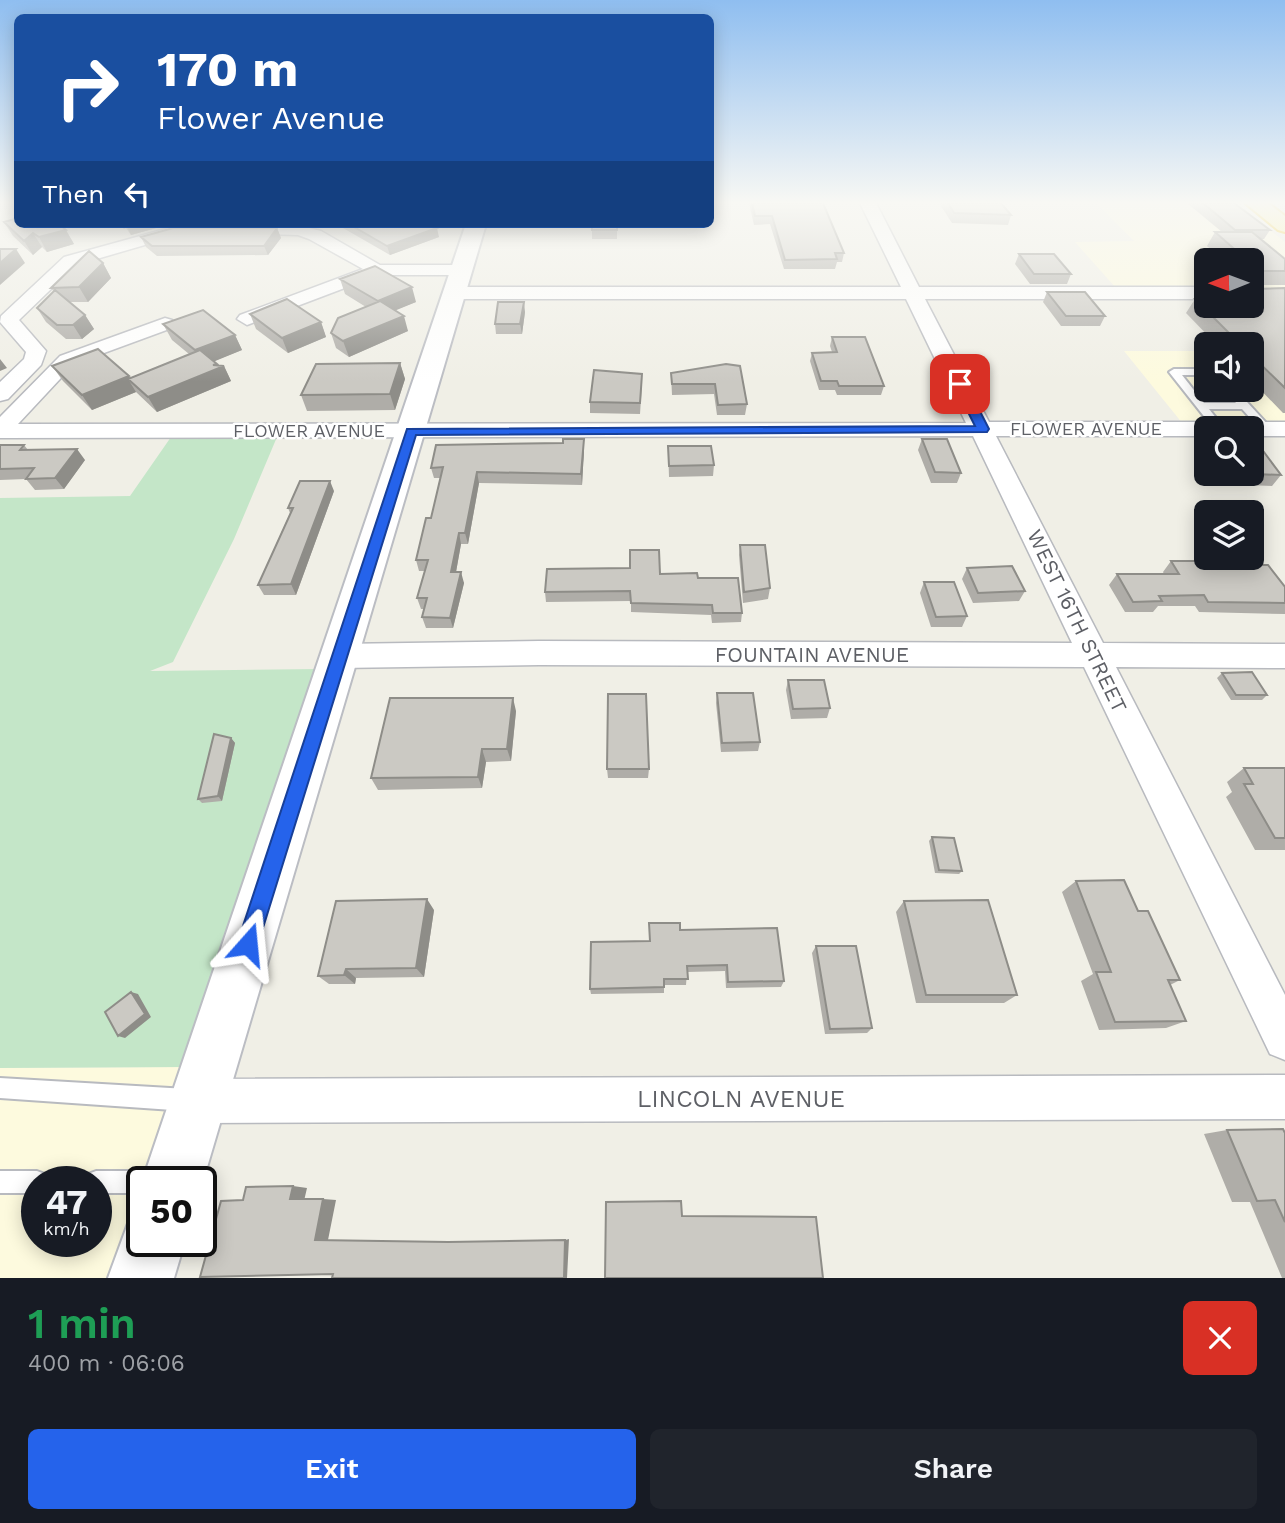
<!DOCTYPE html>
<meta charset="utf-8">
<style>
:root{--surface:#171b24;--page:#20242c;--text:#f1f3f6;--muted:#9ea1a6;--accent:#2563eb}
body{margin:0;font-family:"Work Sans",sans-serif;background:var(--page);color:var(--text);height:100vh;display:flex;flex-direction:column;font-size:26px;white-space:nowrap}
*{box-sizing:border-box;margin:0}
p{font-size:23px;color:var(--muted)}
.icon{flex:none;width:38px;height:38px;fill:none;stroke:currentColor;stroke-width:2;stroke-linecap:round;stroke-linejoin:round}
.map{position:relative;height:1278px;overflow:hidden}
.sheet{display:flex;flex-direction:column;background:var(--surface);flex:1}
.sheet>*{flex:none}
.top-card{position:absolute;left:14px;top:14px;width:700px;height:214px;border-radius:10px;box-shadow:0 4px 18px #0003;background:#1a4fa0;color:#fff;overflow:hidden}
.needle{width:46px;rotate:269deg}
.fabs{position:absolute;left:1194px;top:248px;display:grid;gap:14px}
.fabs a{display:grid;place-items:center;width:70px;height:70px;border-radius:10px;background:var(--surface);box-shadow:0 4px 18px #0003;font-size:35px}
.speed{position:absolute;left:21px;top:1166px;display:flex;gap:14px;font-size:35px;font-weight:700;text-align:center}
.speed>*{display:grid;place-content:center;width:91px;height:91px;border-radius:50%;background:var(--surface);box-shadow:0 4px 18px #0003;line-height:1}
.speed small{font-size:18px;font-weight:400}
.speed .limit{border:4px solid #111;border-radius:10px;background:#fff;color:#111}
.pin{position:absolute;display:grid;place-items:center;width:60px;height:60px;color:#fff;margin:-30px;border-radius:14px;box-shadow:0 4px 10px #0006}
.me{position:absolute;width:77px;margin:-38px;rotate:18deg;stroke-linejoin:round;filter:drop-shadow(0 0 5px #0008)}
.turn{display:flex;align-items:center;gap:24px;height:147px;padding:0 28px;font-size:32px}
.turn .icon{width:91px;height:91px;stroke-width:2.5}
.turn b{display:block;font-size:49px;line-height:60px}
.then{display:flex;align-items:center;height:66px;padding:0 28px;background:#0003;gap:14px;font-size:26px}
.round{display:grid;place-items:center;flex:none;width:74px;height:74px;border-radius:10px;background:var(--page)}
.headline{display:flex;align-items:center;justify-content:space-between;height:119px;padding:0 28px}
h1{font-size:42px;font-weight:600;line-height:52px;color:#1e9e55}
.cta{display:flex;gap:14px;margin-top:auto;padding:14px 28px}
.cta a{flex:1;height:80px;border-radius:10px;background:var(--accent);color:#fff;font-size:28px;font-weight:600;line-height:80px;text-align:center}
.cta a+a{background:var(--page);color:var(--text)}
.map>svg:first-child{display:block}
.commercial{fill:#fdfade;fill-rule:evenodd}
.green{fill:#c4e6c8}
.lines{fill:none;stroke-linecap:round;stroke-linejoin:round}
.service-casing{stroke:#b8babf;stroke-width:4}
.minor-casing{stroke:#b8babf;stroke-width:3}
.secondary-casing{stroke:#bbbdc3;stroke-width:4}
.trunk-casing{stroke:#f1c305;stroke-width:4}
.service{fill:#fff;fill-rule:evenodd}
.minor{fill:#fff;fill-rule:evenodd}
.secondary{fill:#fff;fill-rule:evenodd}
.trunk{fill:#fcf4a0;fill-rule:evenodd}
.wall{fill:#afada8}
.shaded-wall{fill:#8e8d88}
.building{fill:#cbc9c3;stroke:#8e8d88;stroke-width:2}
.route{fill:#2563eb;stroke:#184099;stroke-width:2}
.labels{text-anchor:middle;stroke-width:5;stroke-linejoin:round;paint-order:stroke}
.far-street-label{font-size:18px;fill:#5e6066;stroke:#fff}
.street-label{font-size:21px;fill:#5e6066;stroke:#fff}
.near-street-label{font-size:24px;fill:#5e6066;stroke:#fff}
</style>
<div class="map">
<svg width="1285" height="1278" viewBox="0 0 1285 1278">
<rect width="100%" height="100%" fill="#f0efe6"/>
<path class="commercial" d="M 1096,203 L 1230,203 L 1240,207 L 1285,242 L 1285,289 L 1251,289 L 1251,261 L 1206,261 L 1206,288 L 1116,288 L 1075,242 L 1134,241 Z
M 1285,296 L 1285,425 L 1183,424 L 1124,351 L 1206,351 L 1206,390 L 1251,390 L 1251,306 Z
M 188,1067 L 149,1181 L 142,1181 L 142,1204 L 117,1278 L 0,1278 L 0,1068 ZM 37,1181 L 96,1181 L 96,1241 L 37,1241 Z"/>
<path class="green" d="M 171,437 L 277,437 L 234,539 L 173,662 L 150,671 L 320,669 L 188,1067 L 0,1068 L 0,498 L 130,496 Z"/>
<g class="lines">
<defs>
<path id="service" d="M 1206,369 L 1206,375 L 1182,375 L 1204,403 L 1236,403 L 1225,390 L 1236,390 L 1270,427 L 1270,431 L 1262,431 L 1242,409 L 1209,409 L 1225,429 L 1214,429 L 1169,372 L 1174,369 Z
M 0,1078 L 187,1089 L 194,1093 L 198,1100 L 194,1107 L 187,1111 L 0,1098 Z
M 0,1171 L 37,1171 L 45,1174 L 48,1181 L 37,1181 L 37,1193 L 0,1193 Z
M 96,1171 L 142,1171 L 150,1174 L 153,1181 L 142,1181 L 142,1193 L 96,1193 L 96,1181 L 85,1181 L 88,1174 Z"/>
<path id="minor" d="M 860,203 L 876,203 L 919,287 L 1206,287 L 1206,299 L 925,299 L 989,422 L 1206,422 L 1214,424 L 1217,429 L 1206,429 L 1206,436 L 996,436 L 1103,643 L 1285,644 L 1285,668 L 1116,667 L 1285,995 L 1285,1060 L 1270,1054 L 1084,667 L 539,665 L 339,668 L 328,664 L 324,656 L 328,648 L 339,644 L 539,641 L 1072,643 L 973,436 L 0,438 L 0,417 L 60,356 L 165,318 L 172,320 L 175,324 L 172,328 L 74,364 L 18,424 L 966,423 L 906,299 L 455,299 L 446,293 L 455,287 L 901,287 Z
M 180,225 L 188,230 L 186,233 L 76,265 L 19,320 L 46,351 L 41,365 L 8,399 L 0,401 L 0,382 L 24,359 L 26,352 L 0,322 L 1,316 L 64,257 Z
M 237,225 L 305,227 L 321,231 L 380,265 L 461,265 L 470,270 L 461,275 L 379,275 L 247,325 L 237,319 L 240,315 L 363,269 L 309,239 L 298,235 L 231,233 L 229,230 L 231,227 Z
M 1251,422 L 1285,422 L 1285,436 L 1251,436 L 1251,429 L 1240,429 L 1243,424 Z
M 1285,1075 L 1285,1119 L 198,1123 L 182,1117 L 176,1101 L 182,1085 L 198,1079 Z"/>
<path id="secondary" d="M 466,224 L 486,224 L 203,1181 L 201,1185 L 201,1181 L 142,1182 Z
M 142,1214 L 142,1241 L 185,1241 L 174,1278 L 108,1278 L 130,1218 Z"/>
<path id="trunk" d="M 1245,203 L 1268,203 L 1285,216 L 1285,232 L 1278,230 Z"/>
</defs>
<use href="#service" class="service-casing"/>
<use href="#minor" class="minor-casing"/>
<use href="#secondary" class="secondary-casing"/>
<use href="#trunk" class="trunk-casing"/>
<use href="#service" class="service"/>
<use href="#minor" class="minor"/>
<use href="#secondary" class="secondary"/>
<use href="#trunk" class="trunk"/>
</g>
<path class="wall" d="M 749,203 L 823,203 L 844,253 L 842,262 L 837,262 L 835,269 L 784,269 L 770,224 L 754,225 Z
M 939,203 L 1001,203 L 1011,215 L 1008,225 L 952,223 Z
M 1187,203 L 1234,203 L 1270,230 L 1264,239 L 1260,239 L 1285,259 L 1285,285 L 1251,285 L 1251,261 L 1224,261 L 1207,246 L 1215,232 L 1222,232 Z
M 4,222 L 64,228 L 74,244 L 47,252 L 42,247 L 33,255 L 13,236 Z
M 118,224 L 167,224 L 167,225 L 131,235 L 126,228 L 124,229 Z
M 336,224 L 429,224 L 439,237 L 390,255 Z
M 617,224 L 617,239 L 592,239 L 592,230 Z
M 277,228 L 281,238 L 268,255 L 157,256 L 146,247 L 141,237 Z
M 1019,254 L 1071,274 L 1067,284 L 1030,284 L 1015,264 Z
M 103,263 L 111,278 L 88,302 L 70,302 L 85,315 L 94,329 L 82,339 L 66,339 L 46,322 L 37,308 L 54,292 L 51,288 Z
M 340,279 L 416,302 L 395,310 L 408,331 L 349,357 L 336,348 L 331,333 L 366,307 L 345,294 Z
M 1285,288 L 1285,413 L 1283,413 L 1251,380 L 1251,345 L 1217,345 L 1186,313 L 1195,299 L 1251,306 Z
M 1047,292 L 1105,316 L 1100,326 L 1061,326 L 1043,302 Z
M 525,312 L 522,334 L 496,334 L 495,324 Z
M 250,314 L 321,322 L 326,337 L 288,353 L 256,329 Z
M 163,324 L 235,335 L 242,350 L 214,361 L 218,365 L 224,366 L 231,381 L 157,412 L 136,392 L 92,410 L 63,381 L 52,366 L 129,376 L 130,378 L 189,354 L 172,340 Z
M 832,337 L 884,386 L 881,395 L 837,395 L 835,390 L 819,390 L 810,361 L 812,353 L 832,352 L 830,346 Z
M 400,363 L 405,379 L 395,410 L 307,411 L 301,395 Z
M 726,364 L 747,404 L 745,415 L 717,415 L 714,394 L 672,395 L 671,373 Z
M 642,384 L 640,414 L 590,413 L 590,402 Z
M 1251,436 L 1281,475 L 1272,486 L 1247,485 L 1240,474 L 1251,474 Z
M 584,439 L 584,450 L 582,485 L 479,483 L 468,544 L 461,544 L 456,572 L 464,583 L 453,628 L 426,628 L 422,617 L 424,609 L 421,609 L 417,598 L 425,571 L 419,571 L 416,560 L 431,518 L 440,478 L 434,478 L 431,468 Z
M 922,439 L 961,473 L 957,483 L 931,483 L 918,450 Z
M 0,445 L 24,445 L 28,450 L 85,460 L 64,489 L 35,490 L 26,479 L 0,480 Z
M 668,446 L 714,465 L 713,476 L 669,477 Z
M 334,491 L 296,595 L 264,595 L 258,585 L 290,513 L 288,508 Z
M 740,545 L 770,588 L 768,599 L 743,603 L 739,555 Z
M 1171,561 L 1222,565 L 1285,587 L 1285,614 L 1199,612 L 1195,606 L 1158,606 L 1153,612 L 1125,612 L 1109,585 L 1117,574 L 1164,574 L 1163,572 Z
M 967,568 L 1025,591 L 1019,601 L 973,603 L 962,579 Z
M 660,574 L 698,578 L 742,613 L 741,622 L 712,623 L 711,615 L 631,612 L 631,601 L 546,602 L 545,592 Z
M 924,582 L 967,616 L 962,627 L 931,627 L 920,593 Z
M 1222,673 L 1267,695 L 1262,700 L 1231,700 L 1217,678 Z
M 788,680 L 830,708 L 827,718 L 791,719 L 786,690 Z
M 717,693 L 760,742 L 758,751 L 721,752 L 716,703 Z
M 516,711 L 511,761 L 486,762 L 482,788 L 378,790 L 371,778 Z
M 231,738 L 235,743 L 222,801 L 202,803 L 198,799 Z
M 1244,768 L 1285,768 L 1285,850 L 1255,850 L 1226,797 L 1232,792 L 1227,782 Z
M 607,769 L 649,769 L 648,778 L 608,778 Z
M 932,837 L 962,871 L 959,874 L 935,873 L 929,841 Z
M 1076,881 L 1138,911 L 1180,980 L 1170,985 L 1186,1021 L 1166,1028 L 1099,1030 L 1081,981 L 1093,974 L 1062,892 Z
M 904,901 L 1017,995 L 1004,1003 L 916,1003 L 896,912 Z
M 434,910 L 424,977 L 356,978 L 355,984 L 329,984 L 318,976 Z
M 680,930 L 784,981 L 781,987 L 726,988 L 725,971 L 687,972 L 686,985 L 664,985 L 664,993 L 591,994 L 590,989 L 649,941 Z
M 816,946 L 872,1028 L 867,1033 L 825,1034 L 812,953 Z
M 1227,1130 L 1285,1133 L 1285,1278 L 1282,1278 L 1250,1202 L 1232,1202 L 1204,1134 Z"/>
<path class="shaded-wall" d="M 56,224 L 69,224 L 60,231 L 66,230 L 74,244 L 47,252 L 39,237 Z
M 126,224 L 167,224 L 167,225 L 131,235 Z
M 277,228 L 281,238 L 268,255 L 264,246 Z
M 437,228 L 439,237 L 390,255 L 387,246 Z
M 33,233 L 42,247 L 33,255 L 24,241 Z
M 16,249 L 25,263 L 0,285 L 0,263 Z
M 103,263 L 111,278 L 88,302 L 79,287 Z
M 412,287 L 416,302 L 382,316 L 378,301 Z
M 524,302 L 525,312 L 522,334 L 520,324 Z
M 85,315 L 94,329 L 82,339 L 73,325 Z
M 404,316 L 408,331 L 349,357 L 343,341 Z
M 321,322 L 326,337 L 288,353 L 282,338 Z
M 235,335 L 242,350 L 203,366 L 195,350 Z
M 0,359 L 7,368 L 0,371 Z
M 400,363 L 405,379 L 395,410 L 390,394 Z
M 217,364 L 219,367 L 224,366 L 231,381 L 157,412 L 148,397 Z
M 129,376 L 132,383 L 128,379 L 136,392 L 92,410 L 82,395 Z
M 584,439 L 584,450 L 582,485 L 581,474 Z
M 77,449 L 85,460 L 64,489 L 55,478 Z
M 477,472 L 479,483 L 468,544 L 465,533 Z
M 330,481 L 334,491 L 296,595 L 291,584 Z
M 459,533 L 461,544 L 454,583 L 451,572 Z
M 461,572 L 464,583 L 453,628 L 450,618 Z
M 513,698 L 516,711 L 511,761 L 507,749 Z
M 231,738 L 235,743 L 222,801 L 218,796 Z
M 482,749 L 486,762 L 482,788 L 478,777 Z
M 427,899 L 434,910 L 424,977 L 416,968 Z
M 346,969 L 356,978 L 355,984 L 344,975 Z
M 131,992 L 138,994 L 151,1017 L 125,1038 L 118,1036 Z
M 293,1186 L 307,1188 L 304,1201 L 290,1199 Z
M 323,1199 L 336,1200 L 328,1240 L 315,1240 Z
M 569,1239 L 567,1278 L 564,1278 L 565,1240 Z"/>
<path class="building" d="M 752,203 L 823,203 L 844,253 L 835,253 L 837,259 L 785,260 L 772,216 L 755,216 Z
M 948,203 L 1001,203 L 1011,215 L 954,213 Z
M 1203,203 L 1234,203 L 1270,230 L 1235,230 Z
M 18,218 L 18,224 L 59,224 L 66,230 L 39,237 L 33,233 L 24,241 L 4,222 Z
M 349,224 L 429,224 L 437,228 L 387,246 Z
M 592,224 L 617,224 L 617,230 L 592,230 Z
M 173,228 L 277,228 L 264,246 L 152,246 L 141,237 Z
M 1215,232 L 1252,232 L 1285,259 L 1285,271 L 1259,271 L 1251,263 L 1251,261 L 1248,261 Z
M 0,249 L 16,249 L 0,263 Z
M 89,251 L 103,263 L 79,287 L 51,288 Z
M 1019,254 L 1054,254 L 1071,274 L 1034,274 Z
M 375,266 L 412,287 L 378,301 L 340,279 Z
M 1285,288 L 1285,388 L 1251,355 L 1251,345 L 1241,345 L 1195,299 L 1206,299 L 1206,306 L 1251,306 L 1251,289 Z
M 55,290 L 85,315 L 73,325 L 57,325 L 37,308 Z
M 1047,292 L 1085,292 L 1105,316 L 1066,316 Z
M 287,299 L 321,322 L 282,338 L 250,314 Z
M 380,301 L 404,316 L 343,341 L 331,333 L 338,318 Z
M 498,302 L 524,302 L 520,324 L 495,324 Z
M 203,310 L 235,335 L 195,350 L 163,324 Z
M 832,337 L 865,337 L 884,386 L 839,386 L 837,381 L 821,381 L 812,353 L 837,352 Z
M 98,349 L 129,376 L 82,395 L 52,366 Z
M 200,350 L 217,364 L 213,365 L 224,366 L 148,397 L 128,379 Z
M 400,363 L 390,394 L 301,395 L 316,364 Z
M 726,364 L 740,366 L 747,404 L 718,405 L 715,384 L 672,384 L 671,373 Z
M 594,370 L 642,374 L 640,403 L 590,402 Z
M 1251,436 L 1252,436 L 1281,475 L 1255,474 L 1251,468 Z
M 563,439 L 584,439 L 581,474 L 477,472 L 465,533 L 459,533 L 451,572 L 461,572 L 450,618 L 422,617 L 427,598 L 417,598 L 428,560 L 416,560 L 426,518 L 431,518 L 443,467 L 431,468 L 436,445 L 563,443 Z
M 922,439 L 947,439 L 961,473 L 935,472 Z
M 0,445 L 24,445 L 20,450 L 77,449 L 55,478 L 26,479 L 34,468 L 0,469 Z
M 668,446 L 711,446 L 714,465 L 669,466 Z
M 300,481 L 330,481 L 291,584 L 258,585 L 293,508 L 288,508 Z
M 740,545 L 765,545 L 770,588 L 744,592 Z
M 630,550 L 659,550 L 660,574 L 697,573 L 698,578 L 738,578 L 742,613 L 713,613 L 712,605 L 631,603 L 630,591 L 545,592 L 547,569 L 630,568 Z
M 1171,561 L 1219,561 L 1222,565 L 1268,565 L 1285,587 L 1285,603 L 1208,602 L 1204,595 L 1159,596 L 1162,601 L 1133,602 L 1117,574 L 1179,574 Z
M 1012,566 L 1025,591 L 978,593 L 967,568 Z
M 924,582 L 954,582 L 967,616 L 936,617 Z
M 1252,672 L 1267,695 L 1236,695 L 1222,673 Z
M 788,680 L 824,680 L 830,708 L 793,709 Z
M 717,693 L 753,693 L 760,742 L 722,743 Z
M 608,694 L 646,694 L 649,769 L 607,769 Z
M 390,698 L 513,698 L 507,749 L 482,749 L 478,777 L 371,778 Z
M 214,734 L 231,738 L 218,796 L 198,799 Z
M 1244,768 L 1285,768 L 1285,838 L 1275,838 L 1244,784 L 1253,784 Z
M 932,837 L 954,838 L 962,871 L 939,870 Z
M 1124,880 L 1138,911 L 1148,911 L 1180,980 L 1168,980 L 1186,1021 L 1115,1022 L 1096,972 L 1111,972 L 1076,881 Z
M 427,899 L 416,968 L 346,969 L 344,975 L 318,976 L 336,901 Z
M 988,900 L 1017,995 L 926,995 L 904,901 Z
M 649,923 L 680,923 L 680,930 L 777,928 L 784,981 L 728,982 L 727,965 L 687,966 L 688,979 L 664,979 L 664,987 L 590,989 L 591,942 L 650,941 Z
M 816,946 L 856,946 L 872,1028 L 830,1029 Z
M 131,992 L 145,1014 L 118,1036 L 105,1012 Z
M 1283,1129 L 1285,1133 L 1285,1222 L 1275,1200 L 1257,1201 L 1227,1130 Z
M 293,1186 L 290,1199 L 323,1199 L 315,1240 L 448,1242 L 565,1240 L 564,1278 L 332,1278 L 333,1274 L 200,1277 L 221,1201 L 243,1200 L 246,1187 Z
M 681,1201 L 682,1216 L 816,1217 L 823,1278 L 605,1278 L 606,1202 Z"/>
<linearGradient id="sky" x2="0" y2="1"><stop stop-color="#8fbef0"/><stop offset="0.53" stop-color="#f8f8f4"/><stop offset="1" stop-color="#f8f8f4" stop-opacity="0"/></linearGradient>
<rect width="1285" height="382" fill="url(#sky)"/>
<path class="route" d="M 960,381 L 966,384 L 989,429 L 987,432 L 416,435 L 258,944 L 255,951 L 248,954 L 240,951 L 237,944 L 407,429 L 975,426 L 954,384 Z"/>
<g class="labels">
<g class="far-street-label">
<text x="1086" y="435">FLOWER AVENUE</text>
<text x="309" y="437">FLOWER AVENUE</text>
</g>
<g class="street-label">
<text transform="translate(1077 621) rotate(64)" y="7">WEST 16TH STREET</text>
<text x="812" y="662">FOUNTAIN AVENUE</text>
</g>
<g class="near-street-label">
<text x="741" y="1107">LINCOLN AVENUE</text>
</g>
</g>
</svg>
<div class="fabs">
<a><svg class="needle" viewBox="-14 -14 28 28"><path d="M0-13l5 13h-10z" fill="#e53935"/><path d="M0 13l5-13h-10z" fill="#9ea1a6"/></svg></a>
<a><svg class="icon" aria-label="sound" viewBox="0 0 24 24"><path d="M4 9h4l5-4v14l-5-4H4zM17 9q2 3 0 6"/></svg></a>
<a><svg class="icon" aria-label="search" viewBox="0 0 24 24"><circle cx="10" cy="10" r="6"/><path d="M15 15l6 6"/></svg></a>
<a><svg class="icon" aria-label="layers" viewBox="0 0 24 24"><path d="M12 4l9 5-9 5-9-5zM3 14l9 5 9-5"/></svg></a>
</div>
<div class="speed"><div>47<small>km/h</small></div><div class="limit">50</div></div>
<div class="pin" style="left:960px;top:384px;background:#d93025"><svg class="icon" aria-label="arrive" viewBox="0 0 24 24"><path d="M6 21V4h12l-3 4 3 4H6"/></svg></div>
<svg class="me" style="left:248px;top:944px" viewBox="-20 -20 40 40"><path d="M0-17L14 15 0 8-14 15z" fill="#2563eb" stroke="#fff" stroke-width="4"/></svg>
<div class="top-card">
<div class="turn"><svg class="icon" aria-label="right" viewBox="0 0 24 24"><path d="M7 20v-9h11M14 6l5 5-5 5"/></svg><div><b>170 m</b>Flower Avenue</div></div>
<div class="then">Then<svg class="icon" aria-label="left" viewBox="0 0 24 24"><path d="M17 20v-9H6M10 6l-5 5 5 5"/></svg></div>
</div>
</div>
<section class="sheet">
<div class="headline"><div><h1>1 min</h1><p>400 m · 06:06</p></div><a class="round" style="background:#d93025;color:#fff"><svg class="icon" aria-label="close" viewBox="0 0 24 24"><path d="M6 6l12 12M18 6L6 18"/></svg></a></div>
<div class="cta"><a>Exit</a><a>Share</a></div>
</section>
